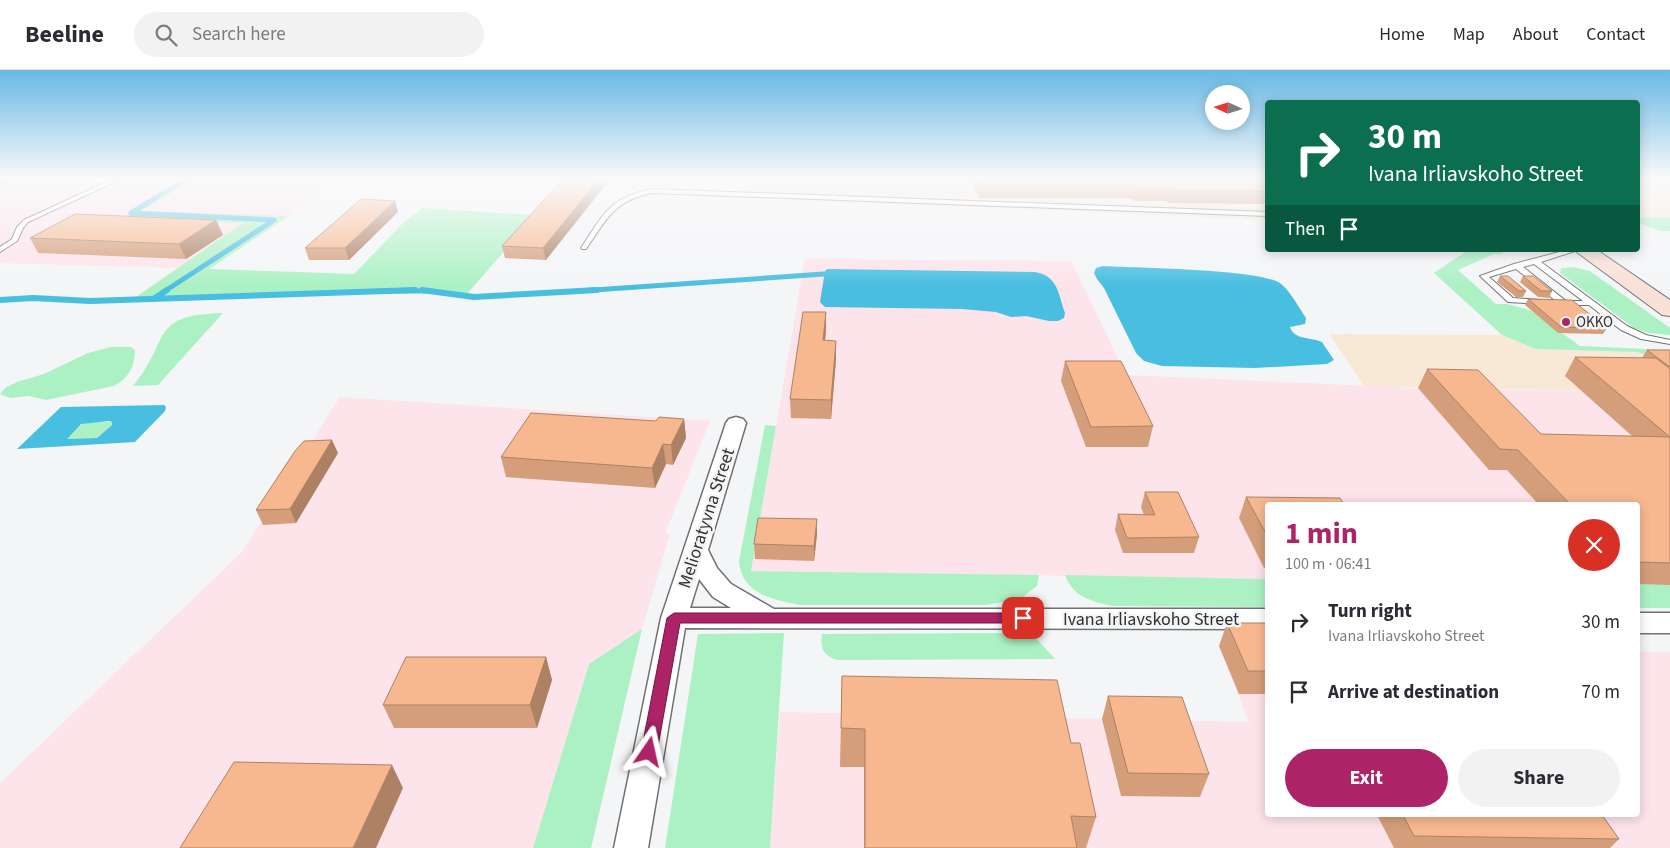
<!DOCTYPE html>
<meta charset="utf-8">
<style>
:root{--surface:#fff;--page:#f2f2f3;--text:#2b2b33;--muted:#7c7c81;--line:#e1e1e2;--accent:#ac2367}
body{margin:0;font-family:"Source Sans 3",sans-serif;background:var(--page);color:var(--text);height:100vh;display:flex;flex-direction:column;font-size:19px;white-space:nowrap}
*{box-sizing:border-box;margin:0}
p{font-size:16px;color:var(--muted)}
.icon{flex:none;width:28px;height:28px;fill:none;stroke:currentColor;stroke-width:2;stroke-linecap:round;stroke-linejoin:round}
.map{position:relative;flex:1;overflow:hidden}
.sheet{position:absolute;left:1265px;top:432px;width:375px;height:315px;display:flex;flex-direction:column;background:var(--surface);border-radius:5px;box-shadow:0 2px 12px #0003}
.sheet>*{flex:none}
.top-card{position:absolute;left:1265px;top:30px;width:375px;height:152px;border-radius:5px;box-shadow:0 2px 12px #0003;background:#0b6e4f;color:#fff;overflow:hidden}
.needle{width:32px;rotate:274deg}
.tools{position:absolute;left:1205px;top:15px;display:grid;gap:10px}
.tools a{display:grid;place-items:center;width:45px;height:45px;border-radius:50%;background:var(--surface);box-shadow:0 2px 12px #0003;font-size:25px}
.pin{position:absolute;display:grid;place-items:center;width:42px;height:42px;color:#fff;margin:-21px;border-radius:10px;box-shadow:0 2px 8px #0006}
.me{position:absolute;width:55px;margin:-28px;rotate:11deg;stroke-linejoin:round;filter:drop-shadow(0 0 4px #0008)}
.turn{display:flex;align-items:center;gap:18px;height:105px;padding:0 20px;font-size:22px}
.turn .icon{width:65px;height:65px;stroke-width:2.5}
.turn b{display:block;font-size:35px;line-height:42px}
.then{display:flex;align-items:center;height:48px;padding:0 20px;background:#0003;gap:10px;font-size:19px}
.round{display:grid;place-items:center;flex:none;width:52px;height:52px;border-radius:26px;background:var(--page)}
.overview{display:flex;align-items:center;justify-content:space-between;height:85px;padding:0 20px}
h1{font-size:30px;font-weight:700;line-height:38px;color:var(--accent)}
.primary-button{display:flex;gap:10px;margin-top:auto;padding:10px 20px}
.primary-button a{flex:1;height:58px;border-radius:30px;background:var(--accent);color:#fff;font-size:20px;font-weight:700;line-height:58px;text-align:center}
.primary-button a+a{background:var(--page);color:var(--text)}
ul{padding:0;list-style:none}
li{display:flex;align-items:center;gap:15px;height:70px;padding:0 20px}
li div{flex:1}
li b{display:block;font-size:19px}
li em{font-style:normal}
header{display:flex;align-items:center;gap:30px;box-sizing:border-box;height:70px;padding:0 25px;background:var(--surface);border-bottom:1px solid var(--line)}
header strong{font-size:24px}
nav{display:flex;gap:28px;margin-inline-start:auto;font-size:18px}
.search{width:350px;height:45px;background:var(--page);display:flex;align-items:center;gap:12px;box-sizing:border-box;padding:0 18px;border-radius:28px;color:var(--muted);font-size:19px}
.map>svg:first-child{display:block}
.commercial{fill:#f8e8d6}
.industrial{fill:#fde3ea}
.green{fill:#acf1c4}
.water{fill:#48bee0;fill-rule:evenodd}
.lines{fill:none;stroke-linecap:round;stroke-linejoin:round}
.stream-far1{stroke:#48bee0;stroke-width:5}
.stream{stroke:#48bee0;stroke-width:6}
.service-casing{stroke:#707172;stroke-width:2}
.minor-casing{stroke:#707172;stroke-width:3}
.secondary-casing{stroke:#707172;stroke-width:2}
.service{fill:#fff;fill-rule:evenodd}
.minor{fill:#fff;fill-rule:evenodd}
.secondary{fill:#f8e1d7;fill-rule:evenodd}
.wall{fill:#d49e7b}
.shaded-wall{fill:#ad8164}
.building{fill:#f7b88f;stroke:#ad8164}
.route{fill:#ac2367;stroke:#701743}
.poi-dot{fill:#ac2367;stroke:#f4f5f7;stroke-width:2}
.labels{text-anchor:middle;stroke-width:5;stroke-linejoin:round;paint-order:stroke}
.poi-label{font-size:15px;fill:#303030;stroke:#f4f5f7;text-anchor:start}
.near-street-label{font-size:18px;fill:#303030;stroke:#f4f5f7}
</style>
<header>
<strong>Beeline</strong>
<div class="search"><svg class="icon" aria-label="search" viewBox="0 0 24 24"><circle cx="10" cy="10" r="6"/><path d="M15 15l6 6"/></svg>Search here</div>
<nav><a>Home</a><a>Map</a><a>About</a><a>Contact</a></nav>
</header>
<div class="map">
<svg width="1670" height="778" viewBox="0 0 1670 778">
<rect width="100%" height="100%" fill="#f4f5f7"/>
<path class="commercial" d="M 756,108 L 1267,108 L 1268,150 L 751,128 Z
M 1638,108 L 1670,108 L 1670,147 L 1638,148 Z
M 1329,264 L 1502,265 L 1536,279 L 1660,283 L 1670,322 L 1364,316 Z"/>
<path class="industrial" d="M 141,108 L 186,108 L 120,148 L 244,153 L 178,198 L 0,193 L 0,110 L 132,113 Z
M 195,108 L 341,108 L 289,146 L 141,142 Z
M 569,108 L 756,108 L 755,113 L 559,120 Z
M 805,189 L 1071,191 L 1126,305 L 1418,318 L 1670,322 L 1638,435 L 1268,435 L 1267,498 L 1264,498 L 1267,509 L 751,501 Z
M 340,327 L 710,351 L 665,464 L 670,464 L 642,559 L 589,594 L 533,778 L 0,778 L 0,713 L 242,482 Z
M 1219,576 L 1267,576 L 1268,745 L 1638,745 L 1638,582 L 1670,582 L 1670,778 L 770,778 L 780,642 L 1249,652 Z"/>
<path class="green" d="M 186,108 L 195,108 L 142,141 L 289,146 L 209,199 L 354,204 L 402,154 L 423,138 L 536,145 L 466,225 L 440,220 L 411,219 L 133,229 L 243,153 L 119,149 Z
M 1670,147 L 1670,161 L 1660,161 L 1638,153 L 1638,148 Z
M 1468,180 L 1498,180 L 1503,184 L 1494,184 L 1458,200 L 1496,234 L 1507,234 L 1530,240 L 1580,276 L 1670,280 L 1670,291 L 1637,282 L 1536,279 L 1502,265 L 1434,203 Z
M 1573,197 L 1590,201 L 1670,258 L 1670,265 L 1648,263 L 1634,258 L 1560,203 L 1561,198 Z
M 223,243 L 158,315 L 133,316 C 172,270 147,245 223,243 Z
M 111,277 L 131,277 L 135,280 C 135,296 129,308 114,316 L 46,330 L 29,326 L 10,328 L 0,324 L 5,318 L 17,312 L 44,304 L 88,283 Z
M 87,352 L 113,352 L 112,355 L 97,368 L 66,369 L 78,356 Z
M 765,355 L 776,356 L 751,501 L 1039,505 L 1037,516 L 1020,529 L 986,535 L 799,535 C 771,529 742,524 739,491 Z
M 1065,505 L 1267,509 L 1267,537 L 1112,536 C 1091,531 1073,527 1065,505 Z
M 1638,514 L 1670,514 L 1670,538 L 1638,538 Z
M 642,559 L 591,778 L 533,778 L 589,594 Z
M 784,563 L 770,778 L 665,778 L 698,564 Z
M 1010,563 L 1035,567 L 1055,589 L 837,590 C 823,585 820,579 822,564 Z"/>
<path class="water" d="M 1103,196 C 1134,198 1264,199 1281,214 C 1291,222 1299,238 1306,248 L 1305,254 L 1290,257 C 1294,270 1311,267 1322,272 L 1334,290 L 1327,294 L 1255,298 L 1162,296 L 1144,291 L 1136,283 L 1104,218 L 1097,209 L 1094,203 L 1096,198 Z
M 827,199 L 1035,202 C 1058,206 1058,223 1065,243 L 1064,248 L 1058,251 L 1049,251 L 1026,246 L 1011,247 L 996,242 L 962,239 L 825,237 L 820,232 L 825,201 Z
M 164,335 L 166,337 L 165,341 L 135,372 L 17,379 L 61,337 ZM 109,351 L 112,352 L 112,355 L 97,368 L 67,369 L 81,354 Z"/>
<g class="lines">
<path class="stream-far1" d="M 165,221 L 274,150 L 131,143 L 188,108
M 378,221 L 432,221
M 579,221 L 824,204"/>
<path class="stream" d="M 422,220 L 474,227 L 597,220
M 155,228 L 167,220
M 0,230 L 33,228 L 90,231 L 415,220"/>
<defs>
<path id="service" d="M 115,108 L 123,108 L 28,152 L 23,158 L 17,171 L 0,182 L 0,177 L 12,169 L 17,157 L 24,150 Z
M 652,119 L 1268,142 L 1268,146 L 652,123 C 613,131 607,149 586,179 L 582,179 L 581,178 C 604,144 608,128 652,119 Z
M 1567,180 L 1578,180 L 1541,192 L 1627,256 L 1646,265 L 1670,270 L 1670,274 L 1641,269 L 1621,260 L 1589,235 L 1561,235 L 1516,199 L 1489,207 L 1513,228 L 1539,230 L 1543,232 L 1542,234 L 1508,232 L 1480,206 L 1514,194 ZM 1534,194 L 1583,231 L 1566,231 L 1523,197 Z"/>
<path id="minor" d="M 736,347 L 743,349 L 746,353 L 708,480 L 717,498 L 731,514 L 774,539 L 1268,539 L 1268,559 L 685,558 L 648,778 L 614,778 L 661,548 L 726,353 L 729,349 ZM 699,509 L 713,527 L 731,538 L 690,538 Z
M 1638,543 L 1670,543 L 1670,563 L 1638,563 Z"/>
<path id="secondary" d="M 1574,180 L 1597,180 L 1670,230 L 1670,246 L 1662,245 Z"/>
</defs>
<use href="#service" class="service-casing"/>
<use href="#minor" class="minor-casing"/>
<use href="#secondary" class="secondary-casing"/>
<use href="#service" class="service"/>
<use href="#minor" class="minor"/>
<use href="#secondary" class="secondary"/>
</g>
<path class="wall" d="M 279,108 L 330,108 L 328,110 L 280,109 Z
M 564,108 L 546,190 L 505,188 L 502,176 Z
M 971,108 L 1268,108 L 1268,134 L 1168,133 L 1167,131 L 1134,131 L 1132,128 L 979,128 Z
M 395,131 L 398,142 L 349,190 L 309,190 L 305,178 Z
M 216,150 L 223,165 L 186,189 L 38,183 L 30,168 Z
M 1500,206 L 1526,221 L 1523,227 L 1516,227 L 1497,212 Z
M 1523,206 L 1552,221 L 1549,228 L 1538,227 L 1520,212 Z
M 1528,229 L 1607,258 L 1603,264 L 1558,263 L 1525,235 Z
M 826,260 L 825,271 L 836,289 L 831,349 L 791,348 L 790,329 Z
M 1647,280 L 1670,280 L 1670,515 L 1638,514 L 1638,435 L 1539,435 L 1507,400 L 1489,400 L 1418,318 L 1427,299 L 1541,364 L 1632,366 L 1565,306 L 1575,287 L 1642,288 Z
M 1065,291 L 1153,356 L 1148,377 L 1086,377 L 1061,311 Z
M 684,349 L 686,368 L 673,395 L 666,394 L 655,418 L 506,407 L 501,387 L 656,351 Z
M 338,383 L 296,453 L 263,455 L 256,440 Z
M 1145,422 L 1199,467 L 1194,483 L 1123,483 L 1115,460 L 1118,444 L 1144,445 L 1141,437 Z
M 1246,427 L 1268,435 L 1268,498 L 1264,498 L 1239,448 Z
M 817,449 L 817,464 L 814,491 L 755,489 L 754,474 Z
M 1227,553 L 1268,553 L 1268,624 L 1239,624 L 1219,576 Z
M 546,587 L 552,610 L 537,658 L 394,658 L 383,635 Z
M 842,606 L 1071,673 L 1096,747 L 1086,778 L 864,778 L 864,697 L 840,697 Z
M 1108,626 L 1209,704 L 1200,727 L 1121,726 L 1102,649 Z
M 1377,745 L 1602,745 L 1619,769 L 1610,778 L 1394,778 Z"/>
<path class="shaded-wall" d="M 0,108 L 14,108 L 0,115 Z
M 600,108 L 611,108 L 546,190 L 543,178 Z
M 395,131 L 398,142 L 349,190 L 345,178 Z
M 216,150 L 223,165 L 186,189 L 179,174 Z
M 826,242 L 826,260 L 823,288 L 823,270 Z
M 836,271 L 836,289 L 831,349 L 831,330 Z
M 684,349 L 686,368 L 673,395 L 671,375 Z
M 332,370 L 338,383 L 296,453 L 290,439 Z
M 663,374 L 666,394 L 655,418 L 652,398 Z
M 817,449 L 817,464 L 814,491 L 814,476 Z
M 546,587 L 552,610 L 537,658 L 530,635 Z
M 392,695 L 403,718 L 376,778 L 353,778 Z"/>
<path class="building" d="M 564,108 L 600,108 L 543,178 L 502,176 Z
M 977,108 L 1268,108 L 1268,121 L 1171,120 L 1170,118 L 1137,118 L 1135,115 L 980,115 Z
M 361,129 L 395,131 L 345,178 L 305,178 Z
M 75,144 L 216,150 L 179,174 L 30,168 Z
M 1500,206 L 1508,206 L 1526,221 L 1519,221 Z
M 1523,206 L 1533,206 L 1552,221 L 1541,221 Z
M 1528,229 L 1572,230 L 1607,258 L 1561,257 Z
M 803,242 L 826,242 L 823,270 L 836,271 L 831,330 L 790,329 Z
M 1647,280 L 1670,280 L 1670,297 Z
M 1575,287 L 1656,288 L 1670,299 L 1670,493 L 1638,492 L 1638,435 L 1571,435 L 1518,380 L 1500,379 L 1427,299 L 1478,300 L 1541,364 L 1670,367 Z
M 1065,291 L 1121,291 L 1153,356 L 1091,357 Z
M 531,343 L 656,351 L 659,347 L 684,349 L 671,375 L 663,374 L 652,398 L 501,387 Z
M 332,370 L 290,439 L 256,440 L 295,381 L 304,371 Z
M 1145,422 L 1178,422 L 1199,467 L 1127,468 L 1118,444 L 1155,445 Z
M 1246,427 L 1340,428 L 1345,435 L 1268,435 L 1268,467 Z
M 758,448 L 817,449 L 814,476 L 754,474 Z
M 1227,553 L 1268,553 L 1268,601 L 1248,601 Z
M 406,587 L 546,587 L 530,635 L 383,635 Z
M 842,606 L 1057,610 L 1071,673 L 1080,673 L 1096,747 L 1071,746 L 1077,778 L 865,778 L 865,659 L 841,658 Z
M 1108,626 L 1182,627 L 1209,704 L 1128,703 Z
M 234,692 L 392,695 L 353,778 L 180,778 Z
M 1403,745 L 1602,745 L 1619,769 L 1414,766 Z"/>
<linearGradient id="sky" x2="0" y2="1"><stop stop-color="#68b8e5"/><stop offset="0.5" stop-color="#fafafb"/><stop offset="1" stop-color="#fafafb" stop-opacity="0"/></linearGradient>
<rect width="1670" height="217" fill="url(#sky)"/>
<path class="route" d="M 674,543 L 1023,543 L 1030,548 L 1023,553 L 680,553 L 657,682 L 655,687 L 649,689 L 643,687 L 641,682 L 667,548 Z"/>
<circle class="poi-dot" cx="1566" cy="252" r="5"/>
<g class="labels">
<g class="poi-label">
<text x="1576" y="257">OKKO</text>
</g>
<g class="near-street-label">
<text transform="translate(706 448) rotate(-72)" y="6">Melioratyvna Street</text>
<text x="1151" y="555">Ivana Irliavskoho Street</text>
</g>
</g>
</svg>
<div class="tools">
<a><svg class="needle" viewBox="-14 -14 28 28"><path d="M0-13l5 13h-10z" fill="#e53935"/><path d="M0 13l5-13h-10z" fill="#7c7c81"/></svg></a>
</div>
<div class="pin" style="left:1023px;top:548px;background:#d93025"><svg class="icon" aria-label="arrive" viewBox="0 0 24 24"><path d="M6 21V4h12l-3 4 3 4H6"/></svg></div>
<svg class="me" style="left:649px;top:682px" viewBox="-20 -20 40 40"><path d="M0-17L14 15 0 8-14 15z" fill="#ac2367" stroke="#fff" stroke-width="4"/></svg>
<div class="top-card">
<div class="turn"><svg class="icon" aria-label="right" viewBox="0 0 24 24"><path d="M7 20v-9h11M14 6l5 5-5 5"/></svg><div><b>30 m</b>Ivana Irliavskoho Street</div></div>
<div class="then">Then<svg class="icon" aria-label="arrive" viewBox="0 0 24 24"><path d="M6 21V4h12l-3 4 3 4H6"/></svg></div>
</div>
<section class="sheet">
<div class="overview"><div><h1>1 min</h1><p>100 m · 06:41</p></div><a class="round" style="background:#d93025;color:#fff"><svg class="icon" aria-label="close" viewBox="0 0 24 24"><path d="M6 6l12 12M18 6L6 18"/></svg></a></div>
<ul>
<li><svg class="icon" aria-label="right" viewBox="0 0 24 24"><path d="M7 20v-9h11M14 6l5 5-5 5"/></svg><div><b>Turn right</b><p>Ivana Irliavskoho Street</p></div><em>30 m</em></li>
<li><svg class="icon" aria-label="arrive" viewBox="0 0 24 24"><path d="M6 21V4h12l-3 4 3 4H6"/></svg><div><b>Arrive at destination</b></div><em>70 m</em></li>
</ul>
<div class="primary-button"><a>Exit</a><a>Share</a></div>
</section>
</div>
